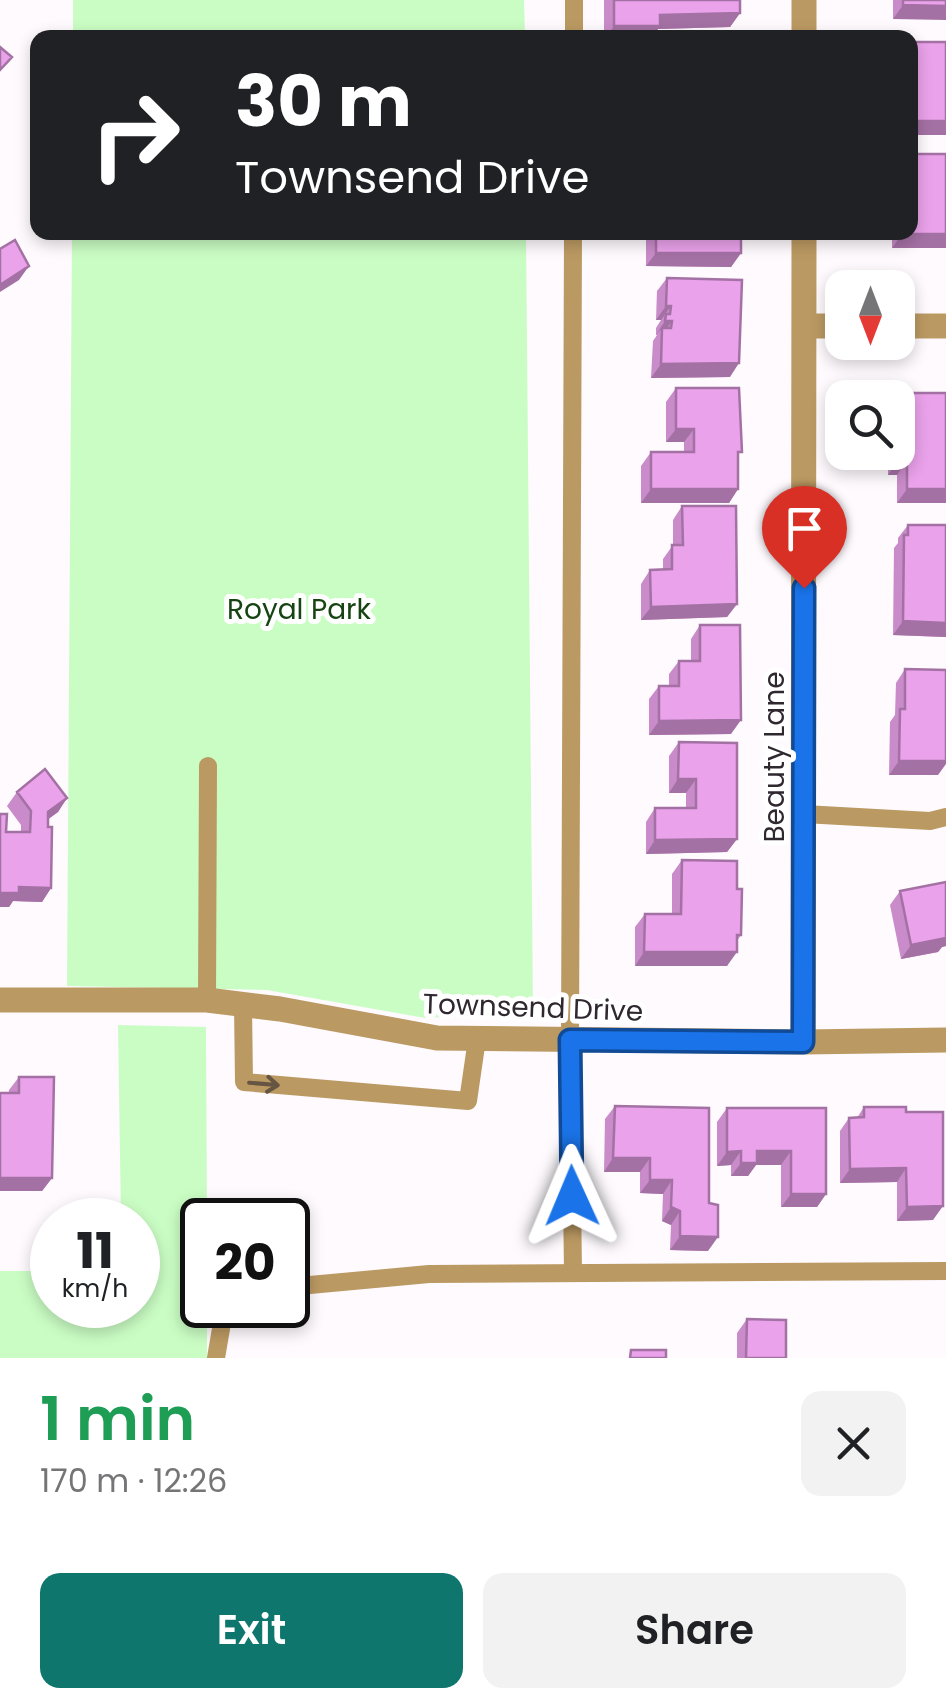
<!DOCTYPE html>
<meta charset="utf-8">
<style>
:root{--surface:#fff;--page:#f2f2f2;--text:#202124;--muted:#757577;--accent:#0f766e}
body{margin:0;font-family:Poppins,sans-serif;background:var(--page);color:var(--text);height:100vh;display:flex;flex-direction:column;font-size:38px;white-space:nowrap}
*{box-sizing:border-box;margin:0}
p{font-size:32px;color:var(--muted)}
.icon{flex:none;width:55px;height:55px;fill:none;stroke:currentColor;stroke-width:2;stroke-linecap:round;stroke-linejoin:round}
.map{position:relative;height:1358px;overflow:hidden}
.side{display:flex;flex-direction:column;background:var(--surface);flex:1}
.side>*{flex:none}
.guide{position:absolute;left:30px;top:30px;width:888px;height:210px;border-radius:20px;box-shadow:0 5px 15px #0003;background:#202124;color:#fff;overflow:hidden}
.needle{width:65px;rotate:180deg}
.tools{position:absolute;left:825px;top:270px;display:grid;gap:20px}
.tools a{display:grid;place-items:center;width:90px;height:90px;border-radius:20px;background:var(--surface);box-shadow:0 5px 15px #0003;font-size:50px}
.speed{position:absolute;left:30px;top:1198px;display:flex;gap:20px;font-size:50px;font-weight:700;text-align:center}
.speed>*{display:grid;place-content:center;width:130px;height:130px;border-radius:50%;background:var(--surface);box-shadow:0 5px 15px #0003;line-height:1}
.speed small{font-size:25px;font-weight:400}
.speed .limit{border:5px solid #111;border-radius:15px;background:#fff;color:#111}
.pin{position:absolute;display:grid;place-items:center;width:85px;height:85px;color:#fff;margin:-102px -42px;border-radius:50% 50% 50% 0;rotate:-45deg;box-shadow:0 0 10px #0007}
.pin .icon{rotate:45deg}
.me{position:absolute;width:110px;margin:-55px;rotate:359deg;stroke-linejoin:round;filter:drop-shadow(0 0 8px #0008)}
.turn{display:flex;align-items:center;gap:35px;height:210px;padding:0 40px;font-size:45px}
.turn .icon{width:130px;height:130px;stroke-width:2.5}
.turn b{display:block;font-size:70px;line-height:85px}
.round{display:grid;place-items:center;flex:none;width:105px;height:105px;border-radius:20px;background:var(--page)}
.head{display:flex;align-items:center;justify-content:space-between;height:170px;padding:0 40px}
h1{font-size:60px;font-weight:600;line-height:75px;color:#1e9e55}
.button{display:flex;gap:20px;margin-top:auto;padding:20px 40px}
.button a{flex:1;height:115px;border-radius:20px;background:var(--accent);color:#fff;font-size:40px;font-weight:600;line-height:115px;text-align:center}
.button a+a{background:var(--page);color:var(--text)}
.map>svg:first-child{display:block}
.green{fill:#cafdc4}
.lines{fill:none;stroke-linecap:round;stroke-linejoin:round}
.service{stroke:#bb9962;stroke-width:18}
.minor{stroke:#bb9962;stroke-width:25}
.wall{fill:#c98bc9}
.shaded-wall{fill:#a471a4}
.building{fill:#eaa2ea;stroke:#a471a4;stroke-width:2.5}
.oneway{stroke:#675543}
.route-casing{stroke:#114b97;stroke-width:25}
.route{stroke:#1a73e8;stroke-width:18}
.labels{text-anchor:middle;stroke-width:10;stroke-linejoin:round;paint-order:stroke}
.park-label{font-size:28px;fill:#164413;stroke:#fff}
.street-label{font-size:28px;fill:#2f282f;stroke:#fff}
</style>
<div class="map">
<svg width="946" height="1358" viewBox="0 0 946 1358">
<rect width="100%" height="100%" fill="#fefafe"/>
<path class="green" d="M 73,0 L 524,0 L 525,37 L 73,37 Z
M 72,233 L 526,233 L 533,1012 L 425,1018 L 267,990 L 67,986 Z
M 118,1025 L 206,1027 L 207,1220 L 202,1220 L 202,1305 L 207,1305 L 207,1358 L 0,1358 L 0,1271 L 52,1271 L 52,1305 L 138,1305 L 138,1220 L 121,1220 Z"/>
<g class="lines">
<path class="service" d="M 574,38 L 574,0
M 804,814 L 930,821 L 946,817
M 207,1000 L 208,766
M 243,1005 L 244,1082 L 468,1101 L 477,1039
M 573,1273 L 570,1040 L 573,232
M 288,1287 L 429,1274 L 946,1271
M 216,1358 L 223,1317 L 240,1305"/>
<path class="minor" d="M 804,0 L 804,38
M 805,326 L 842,326
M 898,326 L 946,326
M 0,1000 L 207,1000 L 280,1009 L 437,1038 L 803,1042 L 946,1040
M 803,1042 L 804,232"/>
</g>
<path class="wall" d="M 604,0 L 740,0 L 740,13 L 730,27 L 658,29 L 652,38 L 604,38 Z
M 893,0 L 946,0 L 893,19 Z
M 946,154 L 946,248 L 892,248 L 892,232 L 910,232 Z
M 646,232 L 741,232 L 741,253 L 731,267 L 646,266 Z
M 667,278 L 730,377 L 651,378 L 653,341 L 657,335 L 656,335 L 656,328 L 661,320 L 656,320 L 657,291 Z
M 676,388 L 738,458 L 738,489 L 729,503 L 641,503 L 641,466 L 651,452 L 684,452 L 684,442 L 666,442 L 666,402 Z
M 907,393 L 946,503 L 897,503 L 897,475 L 888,475 L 888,452 L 898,452 L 898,407 Z
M 682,506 L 737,604 L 727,617 L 641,620 L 641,584 L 650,570 L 663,570 L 663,559 L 673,545 L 673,520 Z
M 908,525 L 946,637 L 893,635 L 894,548 L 898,543 L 898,538 Z
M 700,625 L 731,734 L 649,735 L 649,699 L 659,686 L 669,686 L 669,674 L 679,661 L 691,661 L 691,639 Z
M 905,669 L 938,775 L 889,775 L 890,722 L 895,715 L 896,683 Z
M 679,742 L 737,839 L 727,852 L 646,854 L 646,822 L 655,808 L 686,808 L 686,793 L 669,793 L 669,756 Z
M 17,792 L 67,798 L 58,812 L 48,819 L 51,888 L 42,902 L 13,901 L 9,907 L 6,832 L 21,832 L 21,825 L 7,806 Z
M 682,860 L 737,889 L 741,935 L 737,941 L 727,966 L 635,966 L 635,927 L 645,914 L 672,914 L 672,874 Z
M 900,891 L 946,946 L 942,947 L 938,952 L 901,959 L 890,905 Z
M 19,1077 L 52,1178 L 42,1191 L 0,1191 L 9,1090 Z
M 615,1106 L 709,1108 L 708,1251 L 670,1250 L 671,1225 L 662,1221 L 663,1194 L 640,1193 L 640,1172 L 604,1172 L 605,1119 Z
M 864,1107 L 906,1112 L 933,1220 L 897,1221 L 897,1182 L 840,1183 L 840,1131 L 849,1118 L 857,1118 Z
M 727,1108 L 826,1108 L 826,1194 L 817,1207 L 781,1207 L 781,1165 L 756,1165 L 748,1176 L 731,1176 L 731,1165 L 717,1166 L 717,1122 Z
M 747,1319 L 786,1358 L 737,1358 L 737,1333 Z"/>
<path class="shaded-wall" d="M 903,5 L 946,6 L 946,20 L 893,19 Z
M 740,13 L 730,27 L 658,29 L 652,38 L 606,38 L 614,26 L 660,15 Z
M 910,121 L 946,121 L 946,135 L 910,135 Z
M 902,234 L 946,234 L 946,248 L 892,248 Z
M 656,253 L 741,253 L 731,267 L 646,266 Z
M 29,266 L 19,280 L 0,292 L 0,285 Z
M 666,306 L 671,306 L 661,320 L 656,320 Z
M 665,321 L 672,321 L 662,335 L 662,328 L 656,335 Z
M 739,363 L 730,377 L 651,378 L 661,364 Z
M 676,429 L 694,429 L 684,442 L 666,442 Z
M 898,461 L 907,461 L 897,475 L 888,475 Z
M 651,489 L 738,489 L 729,503 L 641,503 Z
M 907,489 L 946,489 L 946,503 L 897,503 Z
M 737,604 L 727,617 L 641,620 L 651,607 Z
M 903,621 L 946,623 L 946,637 L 893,635 Z
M 741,720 L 731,734 L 649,735 L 659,721 Z
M 899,761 L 946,761 L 946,764 L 938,775 L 889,775 Z
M 678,779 L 696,779 L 686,793 L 669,793 Z
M 67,798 L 58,812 L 39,826 L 48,812 Z
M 737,839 L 727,852 L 646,854 L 655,840 Z
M 19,887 L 51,888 L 42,902 L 13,901 L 9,907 L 0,907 L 0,893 Z
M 946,935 L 946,946 L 942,947 L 938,952 L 901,959 L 911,945 Z
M 644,952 L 737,952 L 727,966 L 635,966 Z
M 741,1151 L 731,1165 L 717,1166 L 727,1152 Z
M 757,1151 L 791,1151 L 781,1165 L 756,1165 L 748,1176 L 731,1176 L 741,1163 Z
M 613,1158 L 650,1158 L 640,1172 L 604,1172 Z
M 906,1168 L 897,1182 L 840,1183 L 850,1169 Z
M 0,1178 L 52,1178 L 42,1191 L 0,1191 Z
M 650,1180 L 672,1180 L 663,1194 L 640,1193 Z
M 791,1194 L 826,1194 L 817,1207 L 781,1207 Z
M 943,1206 L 933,1220 L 897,1221 L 907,1207 Z
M 671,1207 L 680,1211 L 671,1225 L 662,1221 Z
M 680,1236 L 718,1237 L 708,1251 L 670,1250 Z"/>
<path class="building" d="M 614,0 L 740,0 L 740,13 L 660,15 L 660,26 L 614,26 Z
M 903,0 L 946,0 L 946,6 L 903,5 Z
M 910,42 L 946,42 L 946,121 L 910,121 Z
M 0,47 L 12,57 L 0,70 Z
M 910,154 L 946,154 L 946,234 L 902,234 L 902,232 L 910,232 Z
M 656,232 L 741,232 L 741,253 L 656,253 Z
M 15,240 L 29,266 L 0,285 L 0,249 Z
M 667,278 L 742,280 L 739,363 L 661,364 L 662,328 L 671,328 L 672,321 L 665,321 L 666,314 L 670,314 L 671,306 L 666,306 Z
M 676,388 L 739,388 L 742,452 L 738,452 L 738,489 L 651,489 L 651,452 L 694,452 L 694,429 L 676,429 Z
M 907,393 L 946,393 L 946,489 L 907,489 L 907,461 L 898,461 L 898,422 L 908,422 Z
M 682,506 L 736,506 L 737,604 L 651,607 L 650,570 L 672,569 L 672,545 L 683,545 Z
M 908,525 L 946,525 L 946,623 L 903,621 L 904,535 L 908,535 Z
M 700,625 L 740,625 L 741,720 L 659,721 L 659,686 L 679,686 L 679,661 L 700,661 Z
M 905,669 L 946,670 L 946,761 L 899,761 L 900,709 L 905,709 Z
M 679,742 L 737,743 L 737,839 L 655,840 L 655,808 L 696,808 L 696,779 L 678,779 Z
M 45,769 L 67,798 L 48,812 L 48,827 L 52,827 L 51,888 L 19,887 L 19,893 L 0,893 L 0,814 L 7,814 L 6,832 L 30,832 L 31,811 L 17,792 Z
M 682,860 L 737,861 L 737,889 L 742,889 L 741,935 L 737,935 L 737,952 L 644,952 L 645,914 L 681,914 Z
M 946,882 L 946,938 L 911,945 L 900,891 Z
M 19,1077 L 54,1077 L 52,1178 L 0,1178 L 0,1093 L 19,1093 Z
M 615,1106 L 709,1108 L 709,1203 L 718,1205 L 718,1237 L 680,1236 L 680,1211 L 671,1207 L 672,1180 L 650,1180 L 650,1158 L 613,1158 Z
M 864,1107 L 906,1107 L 906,1112 L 943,1112 L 943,1206 L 907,1207 L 906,1168 L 850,1169 L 849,1118 L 864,1117 Z
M 727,1108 L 826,1108 L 826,1194 L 791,1194 L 791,1151 L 757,1151 L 757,1163 L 741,1163 L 741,1151 L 727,1152 Z
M 747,1319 L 786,1320 L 786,1358 L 746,1358 Z
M 631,1350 L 666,1350 L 666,1358 L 630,1358 Z"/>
<defs><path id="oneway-shaft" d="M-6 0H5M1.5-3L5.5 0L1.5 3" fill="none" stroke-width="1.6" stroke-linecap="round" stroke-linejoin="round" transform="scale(2.5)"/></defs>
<use class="oneway" href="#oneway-shaft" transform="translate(264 1084) rotate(5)"/>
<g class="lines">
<defs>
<path id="route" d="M 572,1196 L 570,1040 L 803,1042 L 804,588"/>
</defs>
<use href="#route" class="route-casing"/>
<use href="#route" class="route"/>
</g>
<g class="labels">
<g class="park-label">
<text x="299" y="619">Royal Park</text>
</g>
<g class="street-label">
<text transform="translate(774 757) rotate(-90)" y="10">Beauty Lane</text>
<text transform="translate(533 1007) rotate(2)" y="10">Townsend Drive</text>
</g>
</g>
</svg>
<div class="tools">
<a><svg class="needle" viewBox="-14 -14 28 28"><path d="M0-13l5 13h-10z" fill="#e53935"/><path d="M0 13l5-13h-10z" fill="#757577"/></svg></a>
<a><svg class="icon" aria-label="search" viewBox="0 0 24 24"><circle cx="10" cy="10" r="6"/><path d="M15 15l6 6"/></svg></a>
</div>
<div class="speed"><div>11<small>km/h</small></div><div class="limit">20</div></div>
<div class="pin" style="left:804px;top:588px;background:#d93025"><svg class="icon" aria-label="arrive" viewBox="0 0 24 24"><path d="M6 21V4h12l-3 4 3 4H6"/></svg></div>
<svg class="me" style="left:572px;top:1196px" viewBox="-20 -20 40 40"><path d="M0-17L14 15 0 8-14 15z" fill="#1a73e8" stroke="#fff" stroke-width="4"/></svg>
<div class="guide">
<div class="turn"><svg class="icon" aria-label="right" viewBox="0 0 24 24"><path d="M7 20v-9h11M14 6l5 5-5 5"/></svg><div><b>30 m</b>Townsend Drive</div></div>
</div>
</div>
<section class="side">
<div class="head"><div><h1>1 min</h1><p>170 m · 12:26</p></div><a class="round"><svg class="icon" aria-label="close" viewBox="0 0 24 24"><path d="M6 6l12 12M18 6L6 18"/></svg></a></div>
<div class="button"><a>Exit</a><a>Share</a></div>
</section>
